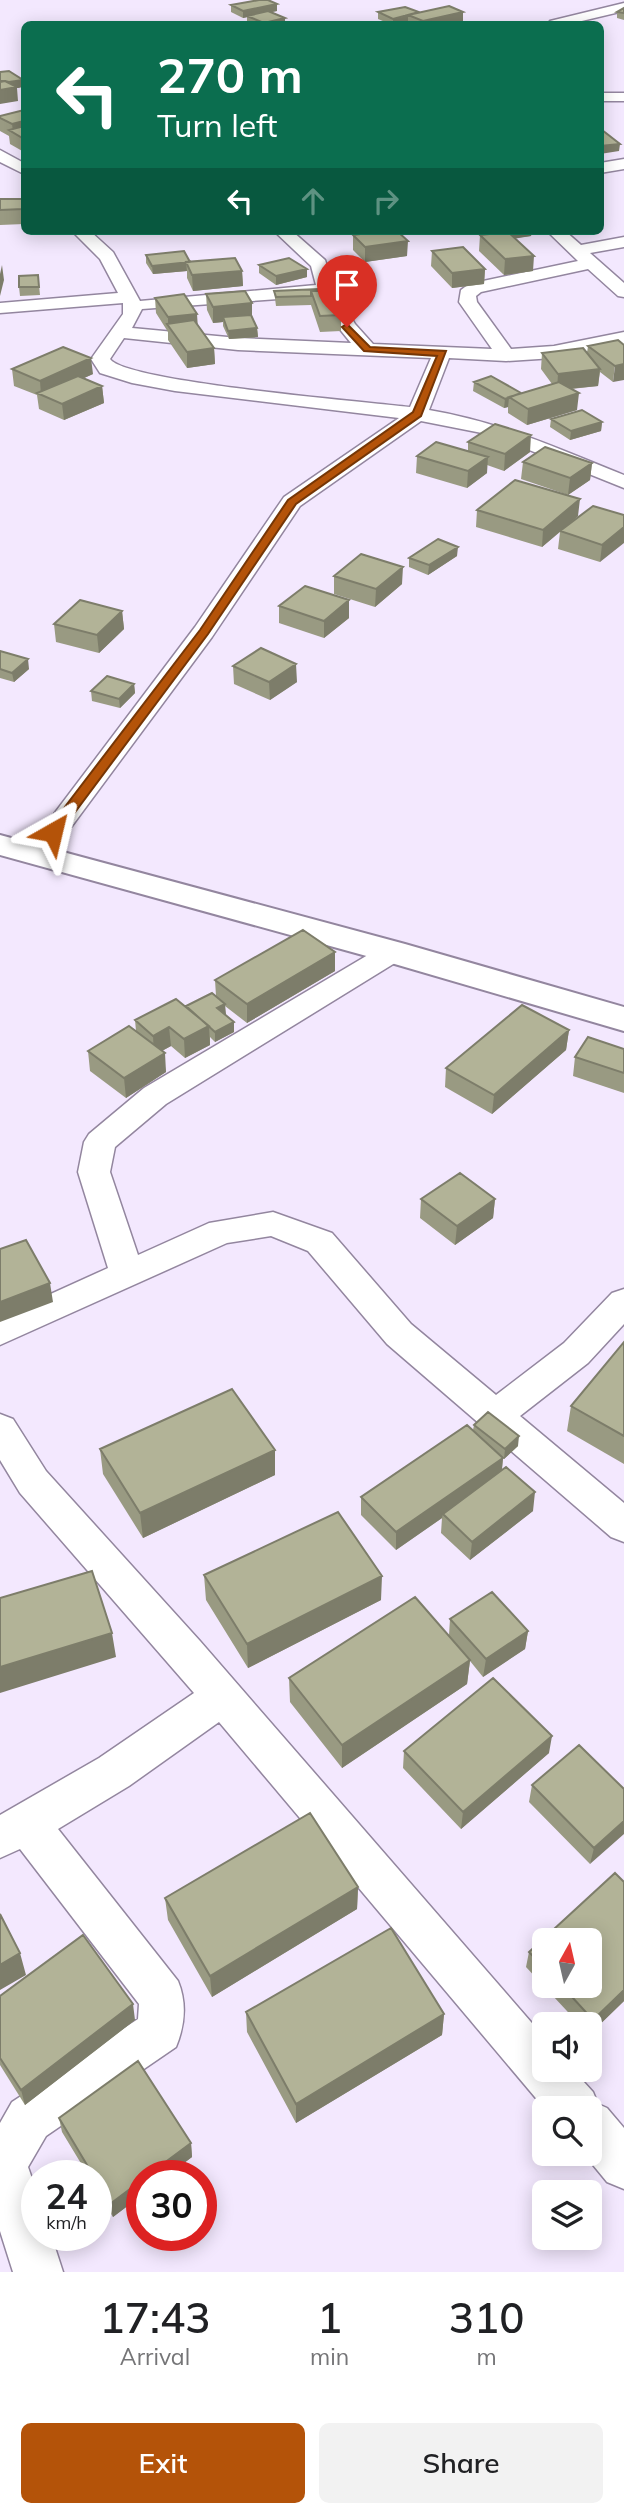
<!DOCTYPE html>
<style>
:root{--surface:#fff;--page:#f2f2f2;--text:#202124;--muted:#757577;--accent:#b45309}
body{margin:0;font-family:Mulish,sans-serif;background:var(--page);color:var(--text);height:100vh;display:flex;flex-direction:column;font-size:26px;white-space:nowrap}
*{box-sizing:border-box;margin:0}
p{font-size:23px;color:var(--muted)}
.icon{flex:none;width:38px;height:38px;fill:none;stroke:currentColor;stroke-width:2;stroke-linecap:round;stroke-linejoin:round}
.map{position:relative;height:2272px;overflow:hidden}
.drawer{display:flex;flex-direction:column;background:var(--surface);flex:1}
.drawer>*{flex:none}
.hud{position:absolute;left:21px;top:21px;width:583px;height:214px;border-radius:10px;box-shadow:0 4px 18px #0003;background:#0b6e4f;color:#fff;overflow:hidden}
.needle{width:46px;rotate:8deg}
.fabs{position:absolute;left:532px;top:1928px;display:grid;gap:14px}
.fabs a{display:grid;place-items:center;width:70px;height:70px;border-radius:10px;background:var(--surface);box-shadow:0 4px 18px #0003;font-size:35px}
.speed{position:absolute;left:21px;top:2160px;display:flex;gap:14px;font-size:35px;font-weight:700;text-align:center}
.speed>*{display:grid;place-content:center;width:91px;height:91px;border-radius:50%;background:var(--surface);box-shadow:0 4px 18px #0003;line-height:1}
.speed small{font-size:18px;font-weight:400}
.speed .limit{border:10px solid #d22;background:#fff;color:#111}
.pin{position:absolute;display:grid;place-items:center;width:60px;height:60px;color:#fff;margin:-72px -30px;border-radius:50% 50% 50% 0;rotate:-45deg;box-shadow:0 0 7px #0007}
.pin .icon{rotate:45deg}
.me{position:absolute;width:77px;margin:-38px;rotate:37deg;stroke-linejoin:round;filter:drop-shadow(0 0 5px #0008)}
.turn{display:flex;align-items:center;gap:24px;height:147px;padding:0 21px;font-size:32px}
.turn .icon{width:91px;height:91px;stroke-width:2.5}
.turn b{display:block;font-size:49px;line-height:60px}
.lanes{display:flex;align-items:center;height:66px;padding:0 21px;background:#0003;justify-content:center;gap:35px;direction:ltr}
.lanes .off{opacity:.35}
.eta{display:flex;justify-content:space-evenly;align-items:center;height:119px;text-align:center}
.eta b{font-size:42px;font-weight:600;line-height:49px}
.cta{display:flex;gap:14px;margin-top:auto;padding:14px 21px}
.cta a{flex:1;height:80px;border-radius:10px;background:var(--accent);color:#fff;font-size:28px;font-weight:600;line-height:80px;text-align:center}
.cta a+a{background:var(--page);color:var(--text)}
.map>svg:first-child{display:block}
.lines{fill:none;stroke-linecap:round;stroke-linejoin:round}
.minor-casing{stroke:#93869f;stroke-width:3}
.secondary-casing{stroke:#93869f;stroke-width:4}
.minor{fill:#fff;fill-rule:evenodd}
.secondary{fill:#fff;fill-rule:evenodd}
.wall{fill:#999a82;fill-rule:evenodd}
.shaded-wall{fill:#7d7d6a}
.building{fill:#b2b397;stroke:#7d7d6a;stroke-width:2}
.route{fill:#b45309;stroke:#753606;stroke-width:2}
</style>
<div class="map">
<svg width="624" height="2272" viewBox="0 0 624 2272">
<rect width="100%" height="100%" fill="#f3e8fe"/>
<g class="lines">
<defs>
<path id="minor" d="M 624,3 L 624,11 L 569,24 L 548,24 L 550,21 Z
M 600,93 L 624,93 L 624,101 L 600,101 Z
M 0,150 L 24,163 L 24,174 L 0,162 Z
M 624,159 L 624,169 L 600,173 L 600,163 Z
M 72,231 L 90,231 L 113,252 L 140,301 L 316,285 L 311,266 L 274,231 L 292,231 L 325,260 L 335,290 L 355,324 L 373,344 L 492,349 L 459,302 L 461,290 L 469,284 L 578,261 L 547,231 L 565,231 L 581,245 L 624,237 L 624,247 L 590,253 L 624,283 L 624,297 L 618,296 L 588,269 L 481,292 L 476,296 L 477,302 L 511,349 L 554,346 L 624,332 L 624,344 L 554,358 L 506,361 L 449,358 L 429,410 C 500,422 557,448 624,475 L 624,488 L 492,435 L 421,421 L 300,506 L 212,637 L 46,861 L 36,863 L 26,861 L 23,855 L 195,627 L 284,497 L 399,418 L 175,391 L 132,383 L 100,373 L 91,359 L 123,314 L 123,303 L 0,313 L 0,303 L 118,293 L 100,259 ZM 320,296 L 338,327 L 351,343 L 238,338 L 132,328 L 142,309 ZM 124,338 L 238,350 L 431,358 L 410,407 C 367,402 126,382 110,359 Z
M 393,943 L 403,946 L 407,952 L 403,958 L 166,1104 L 115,1147 L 110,1172 L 138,1255 L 209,1223 L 273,1212 L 332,1233 L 411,1324 L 496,1395 L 564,1343 L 612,1293 L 624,1289 L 624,1324 L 588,1363 L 520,1416 L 624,1503 L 624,1542 L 611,1537 L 387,1344 L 308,1251 L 271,1236 L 227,1243 L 0,1345 L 0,1317 L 108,1268 L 78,1172 L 84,1142 L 89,1134 L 144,1088 L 383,946 Z
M 0,1414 L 13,1419 L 46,1471 L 200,1641 L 544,2037 L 544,2070 L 573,2070 L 593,2092 L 598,2104 L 607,2108 L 624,2128 L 624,2189 L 607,2182 L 584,2154 L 590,2154 L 590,2109 L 545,2109 L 219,1722 L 129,1786 L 58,1829 L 178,1981 C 187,2003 185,2025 176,2047 L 46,2136 L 28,2167 L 37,2193 L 37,2235 L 51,2235 L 63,2272 L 13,2272 L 0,2231 L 0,2123 L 12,2102 L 138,2019 L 139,2004 L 20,1849 L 0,1858 L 0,1815 L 99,1758 L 194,1693 L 20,1493 L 0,1460 Z"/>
<path id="secondary" d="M 0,835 L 405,944 L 624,1007 L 624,1031 L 381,960 L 0,855 Z"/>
</defs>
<use href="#minor" class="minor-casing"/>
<use href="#secondary" class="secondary-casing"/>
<use href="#minor" class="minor"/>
<use href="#secondary" class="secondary"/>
</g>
<path class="wall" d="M 231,5 L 277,11 L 271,12 L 285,18 L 285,24 L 251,24 L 247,23 L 247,17 L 243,18 L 231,12 Z
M 624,8 L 624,20 L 617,18 L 617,12 Z
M 378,12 L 419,12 L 462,24 L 408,24 L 408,23 L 399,24 L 390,24 L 378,19 Z
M 24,110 L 24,152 L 10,144 L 9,136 L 0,131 L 0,116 Z
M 0,199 L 24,199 L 24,224 L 0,225 Z
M 488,231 L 532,231 L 531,236 L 515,238 L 533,271 L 504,275 L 479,251 L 480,235 L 492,234 Z
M 353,235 L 407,256 L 365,262 L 353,250 Z
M 432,251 L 485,269 L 484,284 L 452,288 L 431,266 Z
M 146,255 L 242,271 L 243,286 L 193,291 L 187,278 L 187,271 L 153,274 L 146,263 Z
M 259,265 L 307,277 L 276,285 L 259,273 Z
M 38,275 L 40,295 L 20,296 L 19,287 Z
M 274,291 L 320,291 L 341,315 L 341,331 L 320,332 L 311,305 L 276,306 Z
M 206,294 L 252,316 L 257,328 L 258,337 L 229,339 L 223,326 L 223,322 L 213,323 L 207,310 Z
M 155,298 L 198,325 L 214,348 L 215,364 L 187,368 L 168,340 L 168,332 L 156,313 Z
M 618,340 L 613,382 L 600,372 L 598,386 L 571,389 L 577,410 L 527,425 L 508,413 L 508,407 L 504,408 L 473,391 L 474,382 L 521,393 L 552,384 L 541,369 L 542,353 L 587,353 L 588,346 Z
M 12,369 L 93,374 L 84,378 L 102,386 L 104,403 L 64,420 L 39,409 L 37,395 L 14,386 Z
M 551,419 L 602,422 L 601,431 L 570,440 L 550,427 Z
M 468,442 L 530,452 L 504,471 L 487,465 L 487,473 L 467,488 L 416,473 L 417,456 L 468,451 Z
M 523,462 L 592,463 L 590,480 L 568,495 L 521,479 Z
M 477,510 L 578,516 L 566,527 L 624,515 L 600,562 L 558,549 L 560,532 L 542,547 L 476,527 Z
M 457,556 L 428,575 L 409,567 L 409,558 Z
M 334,576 L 402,584 L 375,607 L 334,594 Z
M 349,600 L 349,618 L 324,638 L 279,623 L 279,606 Z
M 122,611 L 124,629 L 99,653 L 56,642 L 54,624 Z
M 0,651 L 29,669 L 14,682 L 0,678 Z
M 233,666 L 297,682 L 270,700 L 234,684 Z
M 134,684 L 135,693 L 120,708 L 92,701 L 91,691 Z
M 335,952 L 335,971 L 247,1023 L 225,1006 L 225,1014 L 234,1032 L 215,1042 L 210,1037 L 210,1045 L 185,1058 L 171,1046 L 162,1051 L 166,1072 L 126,1098 L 90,1071 L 88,1051 L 136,1031 L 135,1020 L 186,1006 L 216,996 L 215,980 Z
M 569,1030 L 566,1050 L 492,1114 L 445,1087 L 446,1068 Z
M 624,1049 L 624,1093 L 573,1076 L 575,1057 Z
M 421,1199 L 495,1199 L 493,1218 L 455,1245 L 420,1218 Z
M 624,1342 L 624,1464 L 567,1431 L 571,1406 Z
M 474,1425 L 518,1446 L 504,1459 L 503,1458 L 502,1470 L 533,1511 L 470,1560 L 441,1533 L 442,1518 L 396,1550 L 361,1515 L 361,1497 L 473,1430 Z
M 100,1449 L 275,1450 L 275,1475 L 143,1538 L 103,1474 Z
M 204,1575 L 381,1600 L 248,1668 L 206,1600 Z
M 450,1619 L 528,1631 L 525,1649 L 483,1677 L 470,1661 L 467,1684 L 342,1768 L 290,1702 L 289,1678 L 449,1635 Z
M 404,1751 L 549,1753 L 461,1829 L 403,1768 Z
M 532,1785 L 624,1789 L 590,1864 L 529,1802 Z
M 615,1873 L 624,1882 L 624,2001 L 590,2034 L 590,2025 L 580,2025 L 526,1967 L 529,1952 ZM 544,1941 L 590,1941 L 590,1986 L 544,1986 Z
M 358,1887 L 357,1909 L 212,1997 L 168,1920 L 165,1898 Z
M 0,1996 L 135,2020 L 25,2105 L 0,2065 Z
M 246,2012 L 444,2014 L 442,2035 L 296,2123 L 247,2032 Z
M 59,2118 L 191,2143 L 192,2157 L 168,2175 L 142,2175 L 142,2195 L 113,2217 L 96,2189 L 96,2175 L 88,2175 L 62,2132 Z"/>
<path class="shaded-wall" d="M 277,4 L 277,11 L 243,18 L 243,11 Z
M 463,12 L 463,24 L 422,24 L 423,21 Z
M 408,16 L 408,23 L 393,24 L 393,19 Z
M 285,18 L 285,24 L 264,24 L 264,23 Z
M 23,80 L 24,87 L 17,88 L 18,101 L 0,104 L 0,90 L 4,83 Z
M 24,121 L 24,136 L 13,132 L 12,124 Z
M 620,144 L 619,151 L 600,154 L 600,146 Z
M 502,231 L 532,231 L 531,236 L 501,241 Z
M 408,241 L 407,256 L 365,262 L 365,247 Z
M 534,256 L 533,271 L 504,275 L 505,259 Z
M 186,262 L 187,271 L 153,274 L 152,266 Z
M 2,265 L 4,280 L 0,296 L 0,274 Z
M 307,269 L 307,277 L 276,285 L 276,276 Z
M 485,269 L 484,284 L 452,288 L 452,273 Z
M 242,271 L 243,286 L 193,291 L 192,275 Z
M 252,303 L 252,319 L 223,317 L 223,322 L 213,323 L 213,307 Z
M 197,314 L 198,329 L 168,325 L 168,317 Z
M 257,328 L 258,337 L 229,339 L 228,331 Z
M 214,348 L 215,364 L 187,368 L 187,352 Z
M 91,358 L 93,374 L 44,396 L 41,395 L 40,381 Z
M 624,364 L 624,380 L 613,382 L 615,366 Z
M 600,369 L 598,386 L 557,390 L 558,374 Z
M 102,386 L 104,403 L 64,420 L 62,404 Z
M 579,393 L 577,410 L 527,425 L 528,409 Z
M 509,398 L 508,407 L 504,408 L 505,399 Z
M 602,422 L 601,431 L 570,440 L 571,431 Z
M 531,435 L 530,452 L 504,471 L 505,454 Z
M 488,457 L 487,473 L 467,488 L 468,471 Z
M 592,463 L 590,480 L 568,495 L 570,478 Z
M 580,499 L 578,516 L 542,547 L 543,530 Z
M 624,527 L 624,543 L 600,562 L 602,545 Z
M 458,547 L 457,556 L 428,575 L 429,565 Z
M 403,567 L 402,584 L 375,607 L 376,589 Z
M 349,600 L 349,618 L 324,638 L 324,621 Z
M 122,611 L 124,629 L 99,653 L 97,635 Z
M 28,659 L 29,669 L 14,682 L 12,673 Z
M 296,664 L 297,682 L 270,700 L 269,682 Z
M 134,684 L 135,693 L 120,708 L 119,699 Z
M 335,952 L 335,971 L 247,1023 L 247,1004 Z
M 225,1004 L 226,1014 L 218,1018 L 217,1008 Z
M 234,1022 L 234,1032 L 215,1042 L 215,1032 Z
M 209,1026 L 210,1045 L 185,1058 L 184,1039 Z
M 169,1027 L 171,1046 L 154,1055 L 153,1036 Z
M 569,1030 L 566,1050 L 492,1114 L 494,1095 Z
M 165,1053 L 166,1072 L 126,1098 L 124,1078 Z
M 495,1199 L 493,1218 L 455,1245 L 457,1226 Z
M 50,1283 L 53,1302 L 0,1322 L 0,1302 Z
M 519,1436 L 518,1446 L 504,1459 L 505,1449 Z
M 275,1450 L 275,1475 L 143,1538 L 140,1513 Z
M 503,1458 L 501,1477 L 443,1514 L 442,1518 L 396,1550 L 396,1532 Z
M 535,1492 L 533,1511 L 470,1560 L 472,1542 Z
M 382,1576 L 381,1600 L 248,1668 L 247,1644 Z
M 528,1631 L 525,1649 L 483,1677 L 486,1659 Z
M 112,1633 L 116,1657 L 0,1693 L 0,1667 Z
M 470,1660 L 467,1684 L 342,1768 L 342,1745 Z
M 552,1736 L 549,1753 L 461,1829 L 463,1812 Z
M 624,1821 L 624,1834 L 590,1864 L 594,1848 Z
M 358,1887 L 357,1909 L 212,1997 L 210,1976 Z
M 20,1953 L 26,1975 L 0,1990 L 0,1965 Z
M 624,1990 L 624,2001 L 590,2034 L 593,2020 Z
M 133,2004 L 135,2020 L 25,2105 L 21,2090 Z
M 444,2014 L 442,2035 L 296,2123 L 296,2104 Z
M 191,2143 L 192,2157 L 168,2175 L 148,2175 Z
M 142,2180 L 142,2195 L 113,2217 L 110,2204 Z"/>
<path class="building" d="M 259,0 L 268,0 L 277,4 L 243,11 L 231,5 Z
M 449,6 L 463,12 L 423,21 L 408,15 Z
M 405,7 L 419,12 L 393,19 L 378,12 Z
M 624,8 L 624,13 L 617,12 Z
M 268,11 L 285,18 L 264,23 L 247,16 Z
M 9,71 L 23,80 L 9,82 L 5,81 L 0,81 L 0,72 Z
M 5,81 L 17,87 L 0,90 L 0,82 Z
M 24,110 L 24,121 L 12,124 L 0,118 L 0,116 Z
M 24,126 L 24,139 L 9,130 Z
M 600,130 L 602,130 L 620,144 L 600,146 Z
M 0,199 L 24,199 L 23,209 L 0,210 Z
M 383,231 L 397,231 L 408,241 L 365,247 L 353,235 Z
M 508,232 L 534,256 L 505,259 L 480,235 Z
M 463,247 L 485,269 L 452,273 L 432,251 Z
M 184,251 L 190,262 L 152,266 L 146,255 Z
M 235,258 L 242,271 L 192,275 L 186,262 Z
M 289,258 L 307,269 L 276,276 L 259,265 Z
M 38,275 L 39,287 L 19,287 L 19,276 Z
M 319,289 L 320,291 L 311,291 L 311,296 L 276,297 L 274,291 Z
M 331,290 L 341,315 L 320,316 L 311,291 Z
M 245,291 L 252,303 L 213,307 L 206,294 Z
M 184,294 L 197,314 L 168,317 L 155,298 Z
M 251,315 L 257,328 L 228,331 L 223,317 Z
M 194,320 L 214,348 L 187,352 L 167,324 Z
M 618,340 L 624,345 L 624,364 L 615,366 L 588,346 Z
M 63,347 L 91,358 L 40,381 L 12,369 Z
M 583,348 L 600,369 L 558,374 L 542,353 Z
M 78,376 L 102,386 L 62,404 L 37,393 Z
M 491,376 L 521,393 L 505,399 L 474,382 Z
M 559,382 L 579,393 L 528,409 L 509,397 Z
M 582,410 L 602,422 L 571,431 L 551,419 Z
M 495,424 L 531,435 L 505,454 L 468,442 Z
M 436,442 L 488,457 L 468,471 L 417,456 Z
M 545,447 L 592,463 L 570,478 L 523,462 Z
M 515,480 L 580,499 L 543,530 L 477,510 Z
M 593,506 L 624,515 L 624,527 L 602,545 L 560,531 Z
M 438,539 L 458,547 L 429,565 L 409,558 Z
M 361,554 L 403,567 L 376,589 L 334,576 Z
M 305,586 L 349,600 L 324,621 L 279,606 Z
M 80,600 L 122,611 L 97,635 L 54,624 Z
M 261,648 L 296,664 L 269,682 L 233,666 Z
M 0,651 L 28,659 L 12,673 L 0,669 Z
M 107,676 L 134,684 L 119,699 L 91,691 Z
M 303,930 L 335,952 L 247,1004 L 215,980 Z
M 212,993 L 225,1004 L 217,1008 L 234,1022 L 215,1032 L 186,1006 Z
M 176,999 L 209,1026 L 184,1039 L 169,1027 L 153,1036 L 135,1020 Z
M 522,1005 L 569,1030 L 494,1095 L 446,1068 Z
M 129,1026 L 165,1053 L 124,1078 L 88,1051 Z
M 588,1037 L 624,1049 L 624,1073 L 575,1057 Z
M 460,1173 L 495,1199 L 457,1226 L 421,1199 Z
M 26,1240 L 50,1283 L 0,1302 L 0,1249 Z
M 624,1342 L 624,1436 L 571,1406 Z
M 232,1389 L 275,1450 L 140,1513 L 100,1449 Z
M 488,1412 L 519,1436 L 505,1449 L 474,1425 Z
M 467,1425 L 503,1458 L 396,1532 L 361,1497 Z
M 506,1467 L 535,1492 L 472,1542 L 443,1514 Z
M 338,1512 L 382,1576 L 247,1644 L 204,1575 Z
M 92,1571 L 112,1633 L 0,1667 L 0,1598 Z
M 492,1592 L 528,1631 L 486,1659 L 450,1619 Z
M 415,1597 L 470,1660 L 342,1745 L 289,1678 Z
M 493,1678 L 552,1736 L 463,1812 L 404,1751 Z
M 579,1745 L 624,1789 L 624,1821 L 594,1848 L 532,1785 Z
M 310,1813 L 358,1887 L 210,1976 L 165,1898 Z
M 615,1873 L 624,1882 L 624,1990 L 593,2020 L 562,1986 L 590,1986 L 590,1941 L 544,1941 L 544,1968 L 529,1952 Z
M 0,1914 L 20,1953 L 0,1965 Z
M 391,1928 L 444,2014 L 296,2104 L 246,2012 Z
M 83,1935 L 133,2004 L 21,2090 L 0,2058 L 0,1996 Z
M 138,2061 L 191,2143 L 148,2175 L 142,2175 L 142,2180 L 110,2204 L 96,2181 L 96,2175 L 93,2175 L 59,2118 Z"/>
<path class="route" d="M 347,324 L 370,347 L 446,351 L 421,416 L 296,504 L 208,634 L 58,835 L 48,835 L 48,829 L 200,630 L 288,500 L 413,412 L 437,356 L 364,351 L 342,327 Z"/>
</svg>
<div class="fabs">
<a><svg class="needle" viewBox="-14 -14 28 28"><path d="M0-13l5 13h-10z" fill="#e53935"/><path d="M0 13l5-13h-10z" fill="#757577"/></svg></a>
<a><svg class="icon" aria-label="sound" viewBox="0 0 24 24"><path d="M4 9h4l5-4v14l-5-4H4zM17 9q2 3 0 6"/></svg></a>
<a><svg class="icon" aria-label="search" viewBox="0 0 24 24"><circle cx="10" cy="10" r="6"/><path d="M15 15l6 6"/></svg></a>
<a><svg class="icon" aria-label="layers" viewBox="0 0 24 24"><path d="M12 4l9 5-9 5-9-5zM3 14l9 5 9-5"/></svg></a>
</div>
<div class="speed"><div>24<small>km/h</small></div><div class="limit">30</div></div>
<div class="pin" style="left:347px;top:327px;background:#d93025"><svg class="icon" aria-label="arrive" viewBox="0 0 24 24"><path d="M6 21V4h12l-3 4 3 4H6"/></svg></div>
<svg class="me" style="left:53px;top:832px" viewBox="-20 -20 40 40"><path d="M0-17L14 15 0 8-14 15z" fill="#b45309" stroke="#fff" stroke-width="4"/></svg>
<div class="hud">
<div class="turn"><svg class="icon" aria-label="left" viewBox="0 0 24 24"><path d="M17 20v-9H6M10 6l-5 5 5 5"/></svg><div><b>270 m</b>Turn left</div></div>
<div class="lanes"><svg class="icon" aria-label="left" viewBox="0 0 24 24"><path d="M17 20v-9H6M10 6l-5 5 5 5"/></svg><svg class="icon off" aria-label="ahead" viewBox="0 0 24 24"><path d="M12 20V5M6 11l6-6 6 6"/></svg><svg class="icon off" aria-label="right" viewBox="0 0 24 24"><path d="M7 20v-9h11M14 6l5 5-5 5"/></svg></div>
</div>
</div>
<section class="drawer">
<div class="eta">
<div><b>17:43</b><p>Arrival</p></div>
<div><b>1</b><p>min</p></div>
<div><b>310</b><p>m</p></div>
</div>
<div class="cta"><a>Exit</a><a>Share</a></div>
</section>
